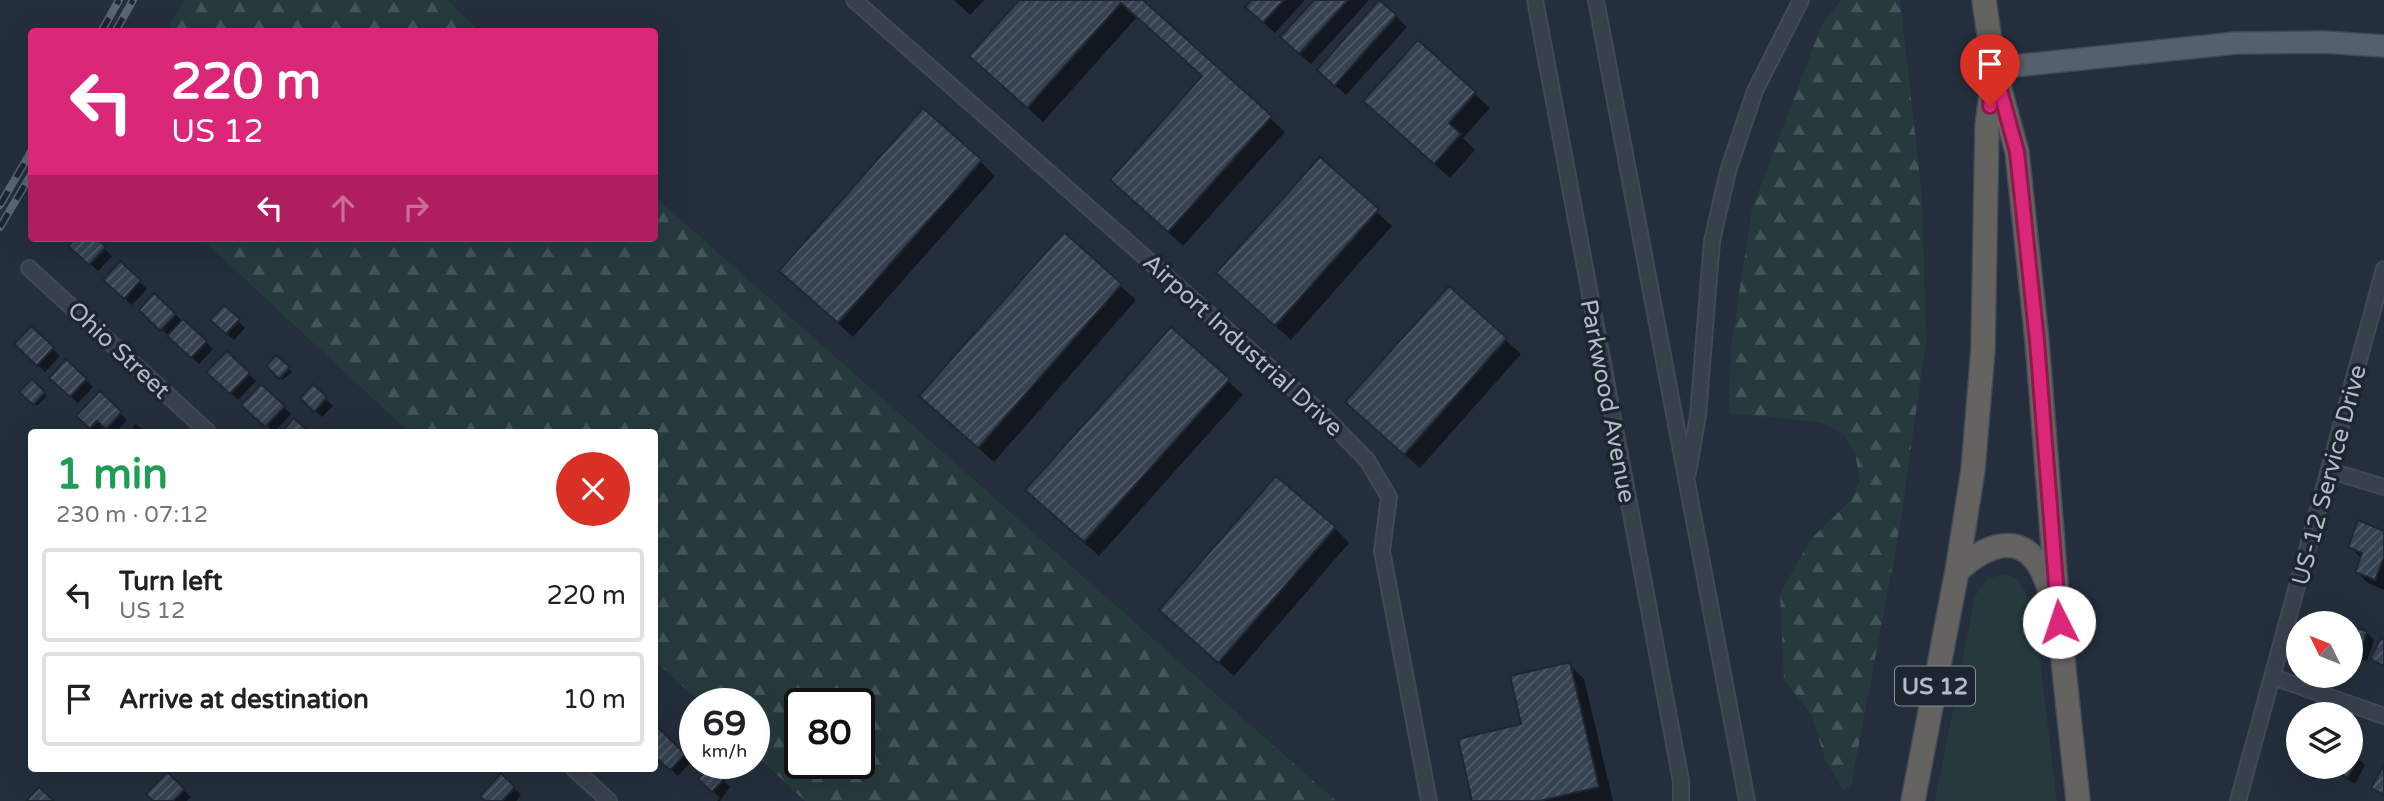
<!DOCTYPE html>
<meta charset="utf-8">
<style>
:root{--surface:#fff;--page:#f6f6f6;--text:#202124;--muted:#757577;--line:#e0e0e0}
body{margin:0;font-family:"Varela Round",sans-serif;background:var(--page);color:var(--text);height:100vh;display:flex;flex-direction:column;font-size:26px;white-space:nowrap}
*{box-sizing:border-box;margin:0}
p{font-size:23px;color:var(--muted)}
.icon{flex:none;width:38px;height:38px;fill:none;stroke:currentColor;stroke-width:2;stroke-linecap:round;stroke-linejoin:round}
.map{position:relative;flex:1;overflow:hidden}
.panel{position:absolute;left:28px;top:429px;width:630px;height:343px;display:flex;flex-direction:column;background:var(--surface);border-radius:7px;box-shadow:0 7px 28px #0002}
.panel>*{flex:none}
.guide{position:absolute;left:28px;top:28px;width:630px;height:214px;border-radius:7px;box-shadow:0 7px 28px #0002;background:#db2777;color:#fff;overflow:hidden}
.needle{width:46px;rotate:313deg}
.fabs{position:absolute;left:2286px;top:611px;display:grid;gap:14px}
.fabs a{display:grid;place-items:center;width:77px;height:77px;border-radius:50%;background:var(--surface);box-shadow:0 7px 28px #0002;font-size:35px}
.speed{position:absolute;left:679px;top:688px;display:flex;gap:14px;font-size:35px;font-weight:700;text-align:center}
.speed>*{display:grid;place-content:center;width:91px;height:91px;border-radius:50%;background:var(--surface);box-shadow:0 7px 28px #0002;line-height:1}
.speed small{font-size:18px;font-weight:400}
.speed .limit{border:4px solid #111;border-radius:10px;background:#fff;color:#111}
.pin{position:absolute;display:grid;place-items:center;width:60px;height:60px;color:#fff;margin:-72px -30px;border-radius:50% 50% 50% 0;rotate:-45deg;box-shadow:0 0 7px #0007}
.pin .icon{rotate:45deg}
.me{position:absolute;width:77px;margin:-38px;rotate:356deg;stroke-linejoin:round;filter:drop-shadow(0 0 5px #0008)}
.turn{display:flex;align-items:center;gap:24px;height:147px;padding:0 28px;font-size:32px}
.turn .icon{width:91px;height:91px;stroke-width:2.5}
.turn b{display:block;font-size:49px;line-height:60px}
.lanes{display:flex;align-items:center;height:66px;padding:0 28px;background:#0003;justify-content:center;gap:35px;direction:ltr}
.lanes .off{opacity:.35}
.round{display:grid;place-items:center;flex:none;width:74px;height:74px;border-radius:37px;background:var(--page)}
.summary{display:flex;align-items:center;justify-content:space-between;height:119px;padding:0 28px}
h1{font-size:42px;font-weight:700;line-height:52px;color:#1e9e55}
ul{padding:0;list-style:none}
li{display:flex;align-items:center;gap:21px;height:94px;margin:0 14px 10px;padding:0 14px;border:4px solid var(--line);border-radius:7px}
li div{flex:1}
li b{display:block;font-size:26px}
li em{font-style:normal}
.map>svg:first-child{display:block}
.grass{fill:#263a3d}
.forest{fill:url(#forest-firs);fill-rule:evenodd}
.shadow{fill:#0007}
.building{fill:url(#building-hatch);stroke:#1f2733;stroke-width:2}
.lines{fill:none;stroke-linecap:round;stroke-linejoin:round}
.minor-casing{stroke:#414955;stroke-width:18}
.primary-casing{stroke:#414955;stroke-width:24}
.trunk-casing{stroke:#434b57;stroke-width:26}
.minor{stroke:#38404c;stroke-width:14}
.primary{stroke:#565f6c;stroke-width:21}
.trunk{stroke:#646360;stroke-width:23}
.rail-casing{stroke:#5a6473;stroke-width:8}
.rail{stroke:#1d2531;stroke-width:5;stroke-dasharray:16;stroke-linecap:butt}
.route-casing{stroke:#8e194d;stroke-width:18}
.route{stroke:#db2777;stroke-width:12}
.labels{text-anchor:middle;stroke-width:7;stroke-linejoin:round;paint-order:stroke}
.shield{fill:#1d2531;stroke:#878e9a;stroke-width:2}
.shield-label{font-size:23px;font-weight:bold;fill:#b4bbc7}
.street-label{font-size:24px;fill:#b4bbc7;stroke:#1d2531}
</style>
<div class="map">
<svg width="2384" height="801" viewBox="0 0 2384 801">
<defs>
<pattern id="forest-firs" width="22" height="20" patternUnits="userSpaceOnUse" patternTransform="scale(1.75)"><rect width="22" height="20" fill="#263a3d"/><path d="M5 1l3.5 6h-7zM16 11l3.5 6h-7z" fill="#435558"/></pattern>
<pattern id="building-hatch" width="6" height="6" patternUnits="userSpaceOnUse" patternTransform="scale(1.75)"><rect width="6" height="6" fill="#364252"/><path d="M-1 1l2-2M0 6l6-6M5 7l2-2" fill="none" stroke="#515b69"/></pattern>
</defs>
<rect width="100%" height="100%" fill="#242e3c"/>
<path class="grass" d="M 2003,574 L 2016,578 L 2033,604 L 2057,801 L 1935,801 L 1975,596 L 1987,579 Z"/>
<path class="forest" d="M 184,0 L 447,0 L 479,31 L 166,31 Z
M 1841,0 L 1900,0 L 1922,196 L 1926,341 L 1900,526 L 1851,786 L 1843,790 L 1825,759 L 1811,714 L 1784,680 L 1780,594 L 1810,540 L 1851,500 L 1860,481 L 1855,453 L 1843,433 L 1819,422 L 1729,413 L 1731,347 L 1752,209 L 1822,24 Z
M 655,197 L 1336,801 L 805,801 L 754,753 L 754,704 L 701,703 L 655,661 L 654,432 L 409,432 L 201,238 L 654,238 ZM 800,704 L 859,704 L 859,763 L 800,763 Z"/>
<path class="shadow" d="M 954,0 L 984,0 L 970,15 Z
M 1021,0 L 1141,0 L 1285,132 L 1183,246 L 1127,194 L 1204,77 L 1137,17 L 1043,122 L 986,70 Z
M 1254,0 L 1305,0 L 1275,33 L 1259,18 Z
M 1316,0 L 1369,0 L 1311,64 L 1293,48 Z
M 1396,16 L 1407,27 L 1346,95 L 1330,81 Z
M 1418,42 L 1490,108 L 1463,138 L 1475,150 L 1450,178 L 1380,116 Z
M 1320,159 L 1392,226 L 1291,340 L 1218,273 Z
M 980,161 L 995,176 L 853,337 L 781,271 Z
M 1064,235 L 1136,300 L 994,462 L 936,411 Z
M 78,238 L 93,238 L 112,256 L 98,271 L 71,246 Z
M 120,263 L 147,289 L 132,305 L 112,287 Z
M 1449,288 L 1521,354 L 1420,468 L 1362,417 Z
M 155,296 L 213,349 L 199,364 L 141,310 Z
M 224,307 L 245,328 L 234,340 L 212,320 Z
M 31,328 L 60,356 L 45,372 L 16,344 Z
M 227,353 L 256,381 L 238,400 L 209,372 Z
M 276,357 L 292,372 L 283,380 L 268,366 Z
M 66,362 L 93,387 L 78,403 L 51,378 Z
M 32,381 L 47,396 L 37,406 L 22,392 Z
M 1228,381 L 1243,395 L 1099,556 L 1042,504 Z
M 261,386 L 291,414 L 274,432 L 244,405 Z
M 313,387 L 333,406 L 322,417 L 302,398 Z
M 100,394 L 127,420 L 116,432 L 105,427 L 95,432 L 79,416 Z
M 136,424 L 145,432 L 129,432 Z
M 1335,528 L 1349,543 L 1234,676 L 1176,625 Z
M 2384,532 L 2384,590 L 2368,583 L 2357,572 L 2362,559 L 2350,546 Z
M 2350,628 L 2366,632 L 2374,640 L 2367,661 L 2350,656 Z
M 1569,664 L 1584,679 L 1613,801 L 1474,801 Z
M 659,731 L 691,762 L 678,776 L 654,754 Z
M 2350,747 L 2355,752 L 2354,755 L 2365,765 L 2355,784 L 2326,766 L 2350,766 Z
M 2298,760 L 2298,766 L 2323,766 L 2316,780 L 2295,765 Z
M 711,768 L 730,787 L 720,801 L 717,801 L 720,798 L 700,779 Z
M 167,774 L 191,797 L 187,801 L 155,801 Z
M 501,776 L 521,795 L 516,801 L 488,801 Z"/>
<path class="building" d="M 1019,0 L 1143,0 L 1272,116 L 1168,232 L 1110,180 L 1202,76 L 1121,3 L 1027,108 L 969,56 Z
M 1252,0 L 1284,0 L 1263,23 L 1245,7 Z
M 1314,0 L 1348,0 L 1299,54 L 1280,37 Z
M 1379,0 L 1397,15 L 1334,86 L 1317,70 Z
M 1418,40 L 1476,92 L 1449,123 L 1461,134 L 1434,164 L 1363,101 Z
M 923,108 L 982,160 L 838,323 L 779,271 Z
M 1320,157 L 1379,209 L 1275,326 L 1216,273 Z
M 1064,232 L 1122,284 L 978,448 L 919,396 Z
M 76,238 L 96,238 L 106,247 L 89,265 L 68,246 Z
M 120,261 L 141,280 L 124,299 L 103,280 Z
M 1449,286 L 1507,338 L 1404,455 L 1345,402 Z
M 154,293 L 176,314 L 160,331 L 139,310 Z
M 224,305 L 240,319 L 226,334 L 210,320 Z
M 183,319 L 207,341 L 191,358 L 167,336 Z
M 31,326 L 54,347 L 37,366 L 14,344 Z
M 1171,327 L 1230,379 L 1084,542 L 1025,490 Z
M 227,351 L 250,373 L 230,394 L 206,372 Z
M 276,355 L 290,367 L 279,379 L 266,366 Z
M 66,359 L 87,379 L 70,397 L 49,378 Z
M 32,379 L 45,392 L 33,405 L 19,392 Z
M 261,384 L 285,406 L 265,427 L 241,405 Z
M 313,384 L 327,397 L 314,412 L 300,398 Z
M 100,391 L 122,412 L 106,429 L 97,421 L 90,429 L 76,416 Z
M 294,418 L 309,432 L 282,432 Z
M 1276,476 L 1336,527 L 1218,663 L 1159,610 Z
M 2358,520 L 2384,531 L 2384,557 L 2375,580 L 2355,572 L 2362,553 L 2348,547 Z
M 2350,626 L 2367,631 L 2360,655 L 2350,652 Z
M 2381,638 L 2384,639 L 2384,666 L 2370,659 Z
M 1570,662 L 1599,787 L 1539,801 L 1472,801 L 1458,739 L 1521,724 L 1510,676 Z
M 659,728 L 685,754 L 670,770 L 654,756 L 654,733 Z
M 2350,752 L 2359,756 L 2348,778 L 2326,766 L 2350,766 Z
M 710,766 L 724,779 L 712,792 L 698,779 Z
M 2383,766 L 2384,767 L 2384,795 L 2371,788 Z
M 167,772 L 185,789 L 173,801 L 153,801 L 146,794 Z
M 501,773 L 515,787 L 502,801 L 485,801 L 480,796 Z
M 39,787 L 54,801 L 26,801 Z"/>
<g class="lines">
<defs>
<path id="minor" d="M 854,0 L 1321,413 L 1367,460 L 1389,497 L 1382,551 L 1429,801
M 1535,0 L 1681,781 L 1681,801
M 1596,0 L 1747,801
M 29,268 L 208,432
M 2331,471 L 2384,487
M 1688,473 L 1698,415 L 1712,241 L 1728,171 L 1755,91 L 1801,0
M 2273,677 L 2384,716
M 573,768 L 609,801
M 2238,801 L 2384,269"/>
<path id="primary" d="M 1994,68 L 2236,43 L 2323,42 L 2384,46"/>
<path id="trunk" d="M 1984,0 L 1994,68 L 2017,152 L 2037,341 L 2059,622 L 2078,801
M 1957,571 C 1998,534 2034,534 2050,592
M 1913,801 L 1957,571 L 1973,470 L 1983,349 L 1987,125 L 1993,81"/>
</defs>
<use href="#minor" class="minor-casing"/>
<use href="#primary" class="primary-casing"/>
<use href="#trunk" class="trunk-casing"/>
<use href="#minor" class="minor"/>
<use href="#primary" class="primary"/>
<use href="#trunk" class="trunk"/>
<defs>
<path id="rail" d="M 101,32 L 119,0
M 115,32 L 133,0
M 0,205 L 32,150
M 0,227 L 32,173"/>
</defs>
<use href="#rail" class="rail-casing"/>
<use href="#rail" class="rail"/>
</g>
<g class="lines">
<defs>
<path id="route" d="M 1990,106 L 1994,68 L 2017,152 L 2037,341 L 2059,622"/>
</defs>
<use href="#route" class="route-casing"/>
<use href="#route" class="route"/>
</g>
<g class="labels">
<rect class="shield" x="1895" y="666.5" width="80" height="39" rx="5"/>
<g class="shield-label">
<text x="1935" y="694">US 12</text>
</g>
<g class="street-label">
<text transform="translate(1243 345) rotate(42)" y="8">Airport Industrial Drive</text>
<text transform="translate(119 350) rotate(43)" y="8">Ohio Street</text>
<text transform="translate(1608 401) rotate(79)" y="8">Parkwood Avenue</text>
<text transform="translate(2329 475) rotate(-75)" y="8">US-12 Service Drive</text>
</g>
</g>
</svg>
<div class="fabs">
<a><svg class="needle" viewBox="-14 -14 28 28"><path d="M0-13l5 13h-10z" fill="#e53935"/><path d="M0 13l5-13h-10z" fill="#757577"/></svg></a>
<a><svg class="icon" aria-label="layers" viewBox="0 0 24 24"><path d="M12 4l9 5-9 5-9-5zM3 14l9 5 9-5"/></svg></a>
</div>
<div class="speed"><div>69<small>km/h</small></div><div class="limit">80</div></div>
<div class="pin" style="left:1990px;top:106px;background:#d93025"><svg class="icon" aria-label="arrive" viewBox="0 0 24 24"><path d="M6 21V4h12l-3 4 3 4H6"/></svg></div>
<svg class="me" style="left:2059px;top:622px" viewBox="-20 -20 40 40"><circle r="19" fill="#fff"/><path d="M0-13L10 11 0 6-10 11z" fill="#db2777"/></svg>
<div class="guide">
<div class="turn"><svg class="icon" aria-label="left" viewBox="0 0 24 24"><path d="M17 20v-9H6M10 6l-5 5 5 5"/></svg><div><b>220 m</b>US 12</div></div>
<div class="lanes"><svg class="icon" aria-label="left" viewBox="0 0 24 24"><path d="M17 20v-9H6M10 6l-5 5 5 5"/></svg><svg class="icon off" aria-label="ahead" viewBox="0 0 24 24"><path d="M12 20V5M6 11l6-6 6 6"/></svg><svg class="icon off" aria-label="right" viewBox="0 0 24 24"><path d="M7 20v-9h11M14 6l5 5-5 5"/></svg></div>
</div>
<section class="panel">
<div class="summary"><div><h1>1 min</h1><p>230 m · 07:12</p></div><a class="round" style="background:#d93025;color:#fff"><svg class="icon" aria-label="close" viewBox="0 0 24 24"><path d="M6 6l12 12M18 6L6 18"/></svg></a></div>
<ul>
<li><svg class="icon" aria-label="left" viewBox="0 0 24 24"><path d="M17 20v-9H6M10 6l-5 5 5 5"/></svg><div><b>Turn left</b><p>US 12</p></div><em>220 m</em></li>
<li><svg class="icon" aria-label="arrive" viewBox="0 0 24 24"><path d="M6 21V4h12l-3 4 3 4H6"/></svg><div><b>Arrive at destination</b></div><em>10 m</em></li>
</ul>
</section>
</div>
